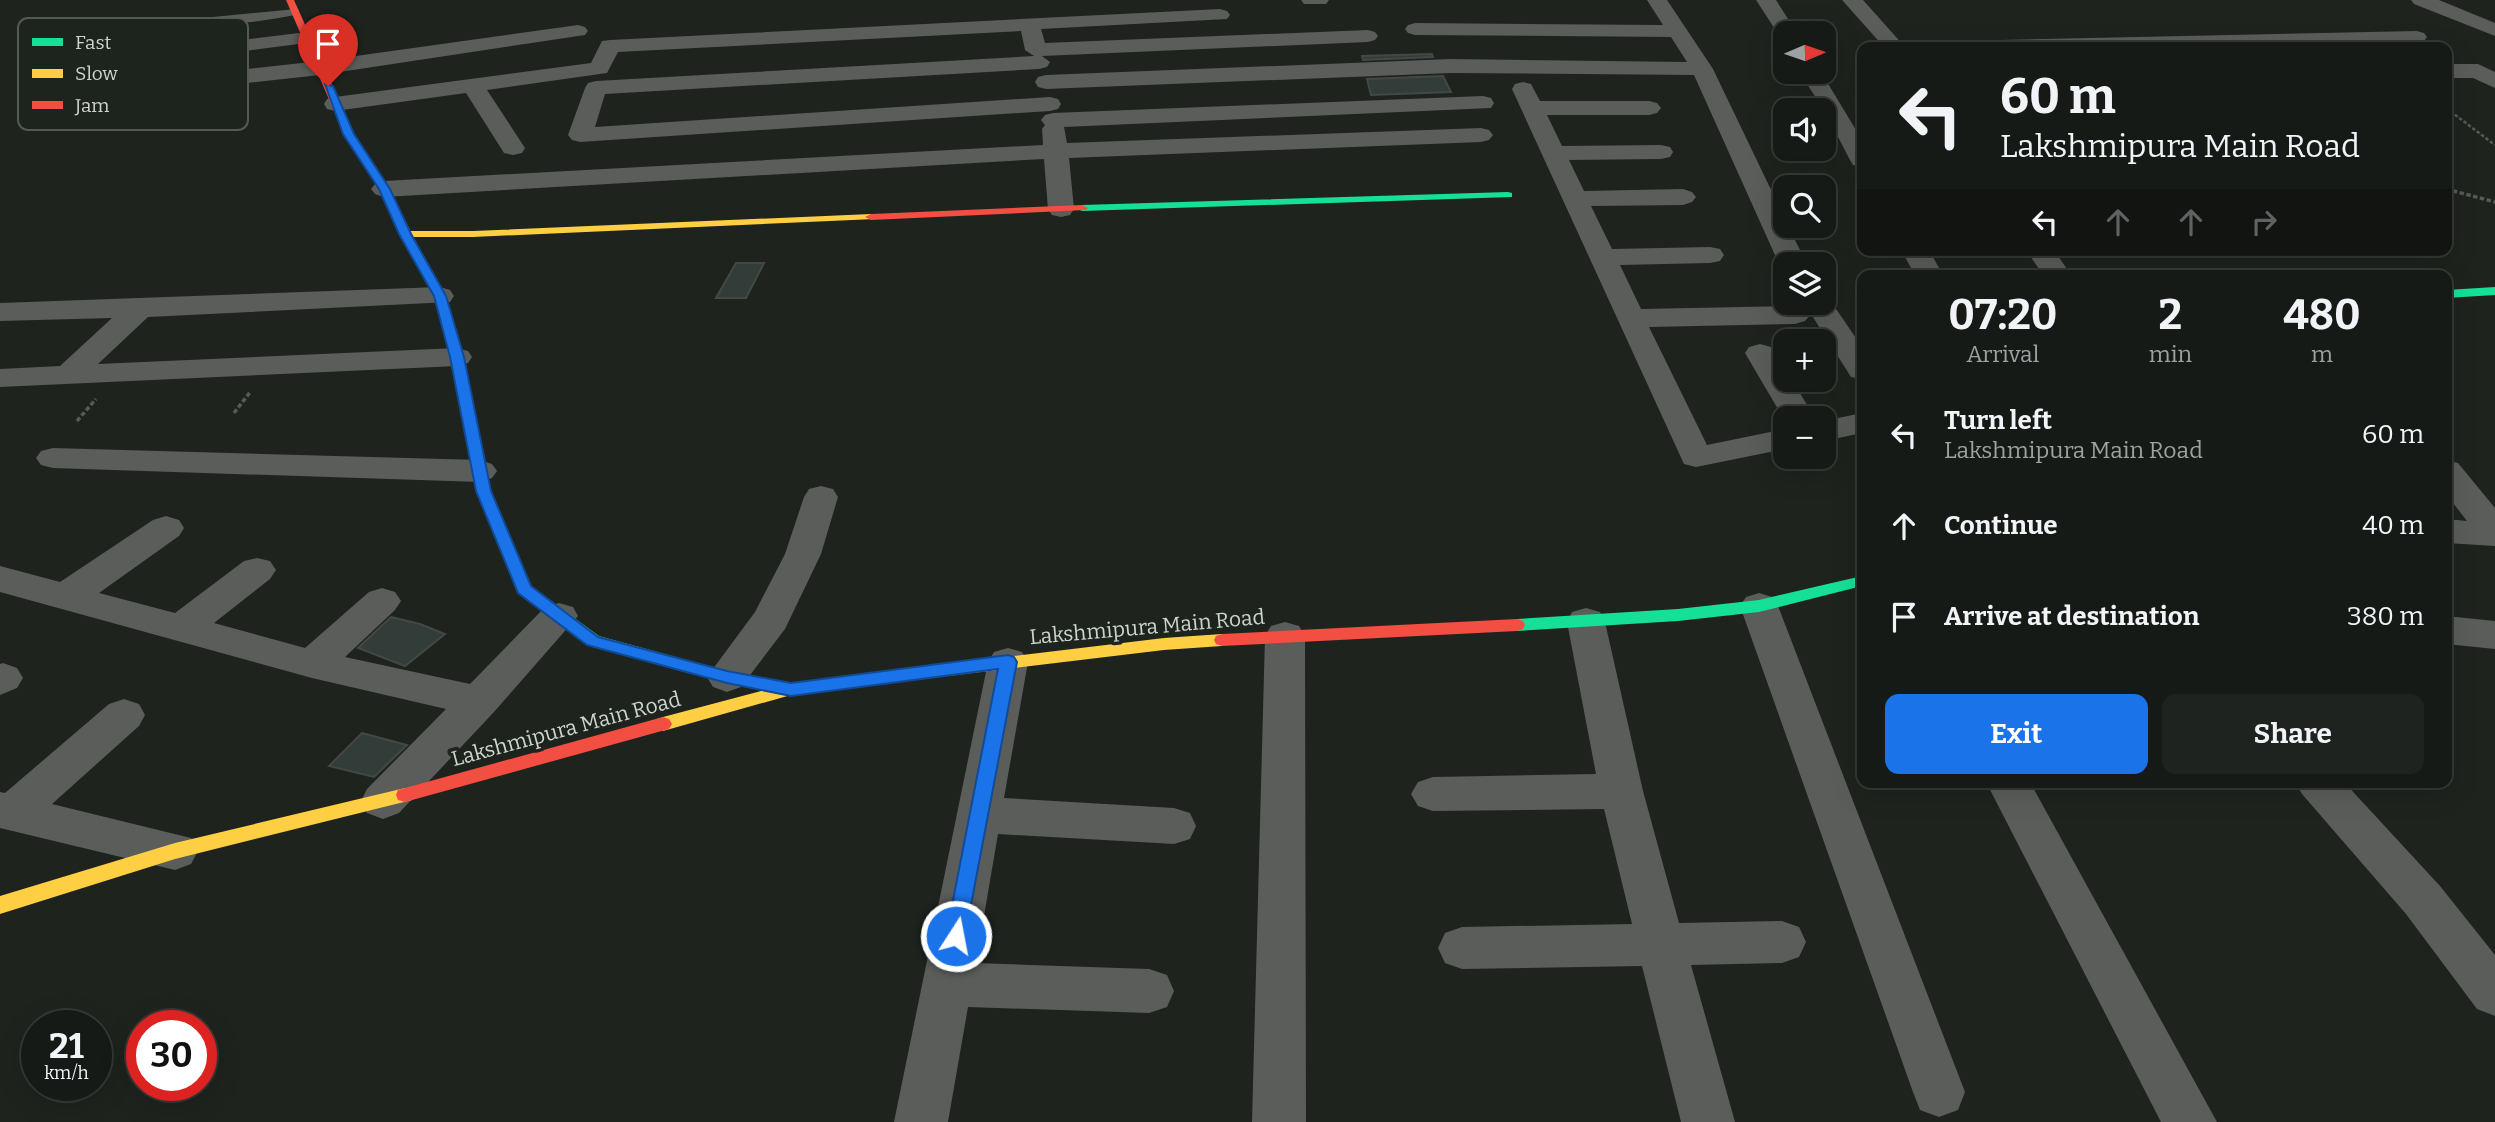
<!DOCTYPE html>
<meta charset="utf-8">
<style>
:root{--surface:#161a16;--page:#1f231f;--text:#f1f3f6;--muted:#9ea1a1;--line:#353835;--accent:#1a73e8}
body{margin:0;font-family:Bitter,serif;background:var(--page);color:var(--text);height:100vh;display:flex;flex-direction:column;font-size:26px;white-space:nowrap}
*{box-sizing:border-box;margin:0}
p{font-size:23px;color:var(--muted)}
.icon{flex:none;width:38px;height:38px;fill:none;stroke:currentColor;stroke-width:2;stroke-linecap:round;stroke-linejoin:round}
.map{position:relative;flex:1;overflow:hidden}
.drawer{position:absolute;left:1857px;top:270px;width:595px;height:518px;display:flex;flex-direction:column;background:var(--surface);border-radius:14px;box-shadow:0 7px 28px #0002,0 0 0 2px var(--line)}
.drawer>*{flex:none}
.banner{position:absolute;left:1857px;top:42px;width:595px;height:214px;border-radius:14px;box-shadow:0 7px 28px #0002,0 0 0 2px var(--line);background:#161a16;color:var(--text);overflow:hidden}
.needle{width:46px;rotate:88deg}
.fabs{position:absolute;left:1773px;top:21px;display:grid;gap:14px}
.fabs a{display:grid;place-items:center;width:63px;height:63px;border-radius:14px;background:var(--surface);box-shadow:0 7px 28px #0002,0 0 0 2px var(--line);font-size:35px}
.speed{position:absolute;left:21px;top:1010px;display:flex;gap:14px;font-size:35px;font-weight:700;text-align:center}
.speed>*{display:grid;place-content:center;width:91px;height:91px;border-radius:50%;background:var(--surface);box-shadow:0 7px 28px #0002,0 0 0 2px var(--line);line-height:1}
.speed small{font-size:18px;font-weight:400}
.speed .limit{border:10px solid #d22;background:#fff;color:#111}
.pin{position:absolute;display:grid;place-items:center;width:60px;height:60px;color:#fff;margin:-72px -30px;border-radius:50% 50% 50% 0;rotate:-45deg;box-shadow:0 0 7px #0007}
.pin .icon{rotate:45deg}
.me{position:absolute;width:77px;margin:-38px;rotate:11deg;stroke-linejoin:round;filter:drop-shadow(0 0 5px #0008)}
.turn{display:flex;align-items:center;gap:24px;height:147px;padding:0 28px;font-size:32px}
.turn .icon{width:91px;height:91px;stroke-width:2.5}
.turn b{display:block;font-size:49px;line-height:60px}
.lanes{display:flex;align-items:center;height:66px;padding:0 28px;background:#0003;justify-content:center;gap:35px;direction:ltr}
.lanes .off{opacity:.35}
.eta{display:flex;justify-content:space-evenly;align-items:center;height:119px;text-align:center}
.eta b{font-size:42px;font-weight:700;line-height:49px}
.cta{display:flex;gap:14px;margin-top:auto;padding:14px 28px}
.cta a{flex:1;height:80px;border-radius:14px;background:var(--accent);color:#fff;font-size:28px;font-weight:700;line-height:80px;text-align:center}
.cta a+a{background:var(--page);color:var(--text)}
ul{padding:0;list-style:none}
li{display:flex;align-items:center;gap:21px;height:91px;padding:0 28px}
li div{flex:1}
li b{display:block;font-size:26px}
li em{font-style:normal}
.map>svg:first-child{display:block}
.building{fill:#323d39;stroke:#444845;stroke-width:2}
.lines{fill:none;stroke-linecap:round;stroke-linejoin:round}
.path-far1{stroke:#575a57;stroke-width:2.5;stroke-dasharray:3.5 2;stroke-linecap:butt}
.path{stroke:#575a57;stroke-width:3.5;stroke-dasharray:4.5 2.5;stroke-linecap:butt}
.lane{fill:#5a5d5a;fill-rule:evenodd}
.street{fill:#5a5d5a;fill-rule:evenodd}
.fast{fill:#16e098;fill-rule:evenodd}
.slow{fill:#ffcf43;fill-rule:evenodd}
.jam{fill:#f24e42;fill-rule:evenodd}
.route{fill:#1a73e8;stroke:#114b97;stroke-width:2}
.labels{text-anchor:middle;stroke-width:7;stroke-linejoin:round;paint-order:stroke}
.street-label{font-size:21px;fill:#d0d4d0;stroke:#1d241d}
.key{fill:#1d241d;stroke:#535953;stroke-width:2}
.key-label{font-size:19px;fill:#d0d4d0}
</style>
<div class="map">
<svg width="2495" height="1122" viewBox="0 0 2495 1122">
<rect width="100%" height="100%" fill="#1e231e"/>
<path class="building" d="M 1432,54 L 1433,57 L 1363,60 L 1362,56 Z
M 1443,76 L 1451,92 L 1371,95 L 1367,79 Z
M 736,263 L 764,263 L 746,298 L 716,298 Z
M 391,617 L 420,624 L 445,634 L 405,666 L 358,648 Z
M 362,733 L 407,745 L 374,777 L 329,766 Z"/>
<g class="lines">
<path class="path-far1" d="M 2446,108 L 2495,145"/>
<path class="path" d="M 2446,189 L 2495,202
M 234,413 L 251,391
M 77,421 L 96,399"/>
<path class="lane" d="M 296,9 L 299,10 L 299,14 C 281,18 223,29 208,20 L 213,17 Z"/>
<path class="street" d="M 1301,0 L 1329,0 L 1326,4 L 1304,4 Z
M 1647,0 L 1667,0 L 1713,69 L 1785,219 L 1785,226 L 1788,226 L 1807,264 L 1785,264 L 1785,270 L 1779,264 L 1694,75 L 1451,73 L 1046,89 L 1038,87 L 1035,82 L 1038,77 L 1046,75 L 1451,59 L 1687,62 L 1671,37 L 1415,35 L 1408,33 L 1405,29 L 1408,25 L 1415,23 L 1663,25 Z
M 1756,0 L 1776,0 L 1797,33 L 1785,33 L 1785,39 L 1780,37 Z
M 1842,0 L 1863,0 L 1905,47 L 1884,47 Z
M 2411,0 L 2439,0 L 2495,23 L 2495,36 L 2414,4 Z
M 1220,9 L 1227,11 L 1230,15 L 1227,19 L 1041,29 L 1045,43 L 1368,30 L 1375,32 L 1378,36 L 1375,40 L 1368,42 L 1042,56 L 1050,62 L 1047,67 L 1039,69 L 605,94 L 595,127 L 1050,97 L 1058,99 L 1061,104 L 1058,109 L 1050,111 L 580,142 L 572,140 L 568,135 L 585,88 L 588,83 L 596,81 L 1034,56 L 1025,50 L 1021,31 L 618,52 L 607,73 L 487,90 L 525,148 L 522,153 L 513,155 L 504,153 L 466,93 L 335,111 L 327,109 L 324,104 L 327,99 L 335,97 L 591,63 L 602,41 L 610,40 Z
M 578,25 L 585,27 L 588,31 L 585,35 L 320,75 L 77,102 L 69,100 L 66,95 L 69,90 L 77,88 L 320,61 Z
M 2417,31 L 2424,33 L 2427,37 L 2424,41 L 2236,47 L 1944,47 L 1947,42 L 1955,41 Z
M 307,32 L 314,34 L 317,38 L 314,42 L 135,65 L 127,64 L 124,59 L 127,54 L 135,53 Z
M 2446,64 L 2478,64 L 2495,72 L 2495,88 L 2473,78 L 2446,78 Z
M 1799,72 L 1821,72 L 1862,140 L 1862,167 L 1853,165 L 1850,160 L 1824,110 Z
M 1523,82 L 1531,84 L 1540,101 L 1649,101 L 1657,103 L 1661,108 L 1657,113 L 1649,115 L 1547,115 L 1562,146 L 1661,145 L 1670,147 L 1673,152 L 1670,157 L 1661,159 L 1569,160 L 1584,191 L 1683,189 L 1692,192 L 1696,197 L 1692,202 L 1683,205 L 1591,206 L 1612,249 L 1710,247 L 1720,249 L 1724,255 L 1720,261 L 1710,263 L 1620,265 L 1641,309 L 1795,306 L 1805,309 L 1810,315 L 1805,321 L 1795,324 L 1649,327 L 1707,445 L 1785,429 L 1785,449 L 1696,467 L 1684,464 L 1512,89 L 1515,84 Z
M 1483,96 L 1491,98 L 1494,103 L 1491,108 L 1064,127 L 1067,143 L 1481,128 L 1489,130 L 1493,135 L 1489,140 L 1481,142 L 1069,158 L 1074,209 L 1070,215 L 1061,217 L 1052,215 L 1048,209 L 1044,159 L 384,197 L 375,194 L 371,189 L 375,184 L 384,181 L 1043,145 L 1042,129 L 1045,125 L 1041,120 L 1045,115 L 1053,113 Z
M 1901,250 L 1929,250 L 1943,275 L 1915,275 Z
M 2026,250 L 2054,250 L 2071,275 L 2043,275 Z
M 440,287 L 450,290 L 454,296 L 450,302 L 148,317 L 98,364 L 457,348 L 468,351 L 472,357 L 468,363 L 457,366 L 0,387 L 0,369 L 60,366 L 112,318 L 0,321 L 0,303 Z
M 1824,296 L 1828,297 L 1862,347 L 1862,379 L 1851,377 L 1804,303 L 1824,303 Z
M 1760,344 L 1771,347 L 1785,369 L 1785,380 L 1792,380 L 1815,418 L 1785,418 L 1785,421 L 1745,353 L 1749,347 Z
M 1862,413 L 1862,433 L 1824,441 L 1824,421 Z
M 53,448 L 480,460 L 492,464 L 497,471 L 492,478 L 480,482 L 53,468 L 41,465 L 36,458 L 41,451 Z
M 2446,460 L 2458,463 L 2495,508 L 2495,546 L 2446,543 L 2446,519 L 2467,521 L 2446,494 Z
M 821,486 L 833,489 L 838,497 L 821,554 L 785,629 L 741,687 L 727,692 L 713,687 L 707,677 L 755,612 L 785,554 L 804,497 L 809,489 Z
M 166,516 L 179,520 L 184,528 L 179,536 L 99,593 L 175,613 L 244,561 L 257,558 L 270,561 L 276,570 L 270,579 L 214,623 L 305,648 L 369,592 L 382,588 L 395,592 L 401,601 L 395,610 L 345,657 L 470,684 L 545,607 L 559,603 L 573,607 L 578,616 L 494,712 L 399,813 L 383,819 L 367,813 L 361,801 L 367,789 L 446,709 L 312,678 L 0,592 L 0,566 L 60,582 L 153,520 Z
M 1759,593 L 1772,597 L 1778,606 L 1965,1092 L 1958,1110 L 1939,1117 L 1920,1110 L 1913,1092 L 1740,606 L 1746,597 Z
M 1586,608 L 1600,612 L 1605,622 L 1643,791 L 1679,923 L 1782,921 L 1799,927 L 1806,942 L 1799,957 L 1782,963 L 1691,965 L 1735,1122 L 1681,1122 L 1642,966 L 1462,969 L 1445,963 L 1438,948 L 1445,933 L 1462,927 L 1632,924 L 1604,809 L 1433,811 L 1418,806 L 1411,794 L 1418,782 L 1433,777 L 1596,774 L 1567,622 L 1572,612 Z
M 2446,616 L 2495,621 L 2495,649 L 2446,644 Z
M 1285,622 L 1299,626 L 1305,636 L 1306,1122 L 1252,1122 L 1265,636 L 1271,626 Z
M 1008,648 L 1022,652 L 1028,662 L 1004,798 L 1174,808 L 1190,813 L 1196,826 L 1190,839 L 1174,844 L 998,834 L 976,963 L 1149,969 L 1167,975 L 1174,991 L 1167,1007 L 1149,1013 L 968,1007 L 948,1122 L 894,1122 L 988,662 L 994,652 Z
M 3,663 L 17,668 L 23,678 L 17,688 L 0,695 L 0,664 Z
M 124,699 L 139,704 L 145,715 L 139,726 L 52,804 L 191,838 L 198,851 L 191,864 L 175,870 L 0,828 L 0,792 L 5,793 L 109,704 Z
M 1986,782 L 2030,782 L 2217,1122 L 2161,1122 Z
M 2295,782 L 2344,782 L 2440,886 L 2495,955 L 2495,1016 L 2477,1009 L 2406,914 L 2302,794 Z"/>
<path class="fast" d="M 1508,192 L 1512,193 L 1512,197 L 1082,211 L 1076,208 L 1082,205 Z
M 420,257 L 426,261 L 446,296 L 464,357 L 490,491 L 531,586 L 599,636 L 727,671 L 782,681 L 788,682 L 791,687 L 788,692 L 782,693 L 727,683 L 587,645 L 518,593 L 476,491 L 450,357 L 434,296 L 414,261 Z
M 2495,287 L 2495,295 L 2446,298 L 2446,290 Z
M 1862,576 L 1862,586 L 1759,612 L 1678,621 L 1517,631 L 1511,629 L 1509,625 L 1511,621 L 1517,619 L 1678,609 L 1759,600 Z"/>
<path class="slow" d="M 871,214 L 875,215 L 875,219 L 473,237 L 405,237 L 399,234 L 405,231 L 473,231 Z
M 1222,634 L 1228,636 L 1230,640 L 1228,644 L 1222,646 L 1164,650 L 791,695 L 663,731 L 657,729 L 654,724 L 657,719 L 663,717 L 791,683 L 1164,638 Z
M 405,788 L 412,790 L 414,795 L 412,800 L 175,859 L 0,914 L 0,896 L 175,843 Z"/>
<path class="jam" d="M 286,0 L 294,0 L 354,134 L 389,189 L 426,261 L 424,264 L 420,265 L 414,261 L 379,189 L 344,134 Z
M 1082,205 L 1088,208 L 1086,210 L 871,220 L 865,217 L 871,214 Z
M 1517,619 L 1523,621 L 1525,625 L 1523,629 L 1517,631 L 1222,646 L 1216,644 L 1214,640 L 1216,636 L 1222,634 Z
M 663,717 L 669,719 L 672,724 L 669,729 L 405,802 L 398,800 L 396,795 L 398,790 L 405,788 Z"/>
</g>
<path class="route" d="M 325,84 L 333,86 L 354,134 L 390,189 L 411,234 L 446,296 L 464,357 L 491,491 L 531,586 L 598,637 L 727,671 L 791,683 L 1008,655 L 1014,657 L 1017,662 L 964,942 L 956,945 L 949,942 L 946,936 L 998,669 L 791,696 L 727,683 L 587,645 L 518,593 L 476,491 L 450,357 L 434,296 L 399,234 L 379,189 L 343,134 Z"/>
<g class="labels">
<g class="street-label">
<text transform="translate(1147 627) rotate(-5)" y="7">Lakshmipura Main Road</text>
<text transform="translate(566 729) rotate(-15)" y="7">Lakshmipura Main Road</text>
</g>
</g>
<rect x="18" y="18" width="230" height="112" rx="10" class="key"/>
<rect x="32" y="38" width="31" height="8" fill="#16e098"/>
<rect x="32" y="69" width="31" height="9" fill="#ffcf43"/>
<rect x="32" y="101" width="31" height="8" fill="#f24e42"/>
<g class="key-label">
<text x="75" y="49">Fast</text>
<text x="75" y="80">Slow</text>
<text x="75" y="112">Jam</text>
</g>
</svg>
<div class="fabs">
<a><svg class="needle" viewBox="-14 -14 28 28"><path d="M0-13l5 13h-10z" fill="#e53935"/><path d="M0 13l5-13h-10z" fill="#9ea1a1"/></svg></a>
<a><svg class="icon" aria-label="sound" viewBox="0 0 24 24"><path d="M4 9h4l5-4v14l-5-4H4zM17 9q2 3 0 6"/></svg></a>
<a><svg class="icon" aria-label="search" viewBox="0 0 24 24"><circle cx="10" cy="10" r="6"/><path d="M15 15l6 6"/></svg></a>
<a><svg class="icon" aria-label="layers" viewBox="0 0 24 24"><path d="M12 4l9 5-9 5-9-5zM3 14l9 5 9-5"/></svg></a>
<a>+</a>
<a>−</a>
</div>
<div class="speed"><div>21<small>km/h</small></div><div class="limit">30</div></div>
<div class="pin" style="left:328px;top:86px;background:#d93025"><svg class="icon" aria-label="arrive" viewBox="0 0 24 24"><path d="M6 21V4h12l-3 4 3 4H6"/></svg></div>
<svg class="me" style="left:956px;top:936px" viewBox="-20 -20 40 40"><circle r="17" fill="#1a73e8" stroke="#fff" stroke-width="3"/><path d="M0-11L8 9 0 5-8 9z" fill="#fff"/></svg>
<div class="banner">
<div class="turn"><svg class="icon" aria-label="left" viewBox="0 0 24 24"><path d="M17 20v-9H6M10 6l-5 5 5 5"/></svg><div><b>60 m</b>Lakshmipura Main Road</div></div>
<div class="lanes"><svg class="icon" aria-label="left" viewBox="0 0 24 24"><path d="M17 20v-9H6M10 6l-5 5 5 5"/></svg><svg class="icon off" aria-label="ahead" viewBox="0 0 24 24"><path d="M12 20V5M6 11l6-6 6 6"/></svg><svg class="icon off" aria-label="ahead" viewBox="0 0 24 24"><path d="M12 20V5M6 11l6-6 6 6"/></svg><svg class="icon off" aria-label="right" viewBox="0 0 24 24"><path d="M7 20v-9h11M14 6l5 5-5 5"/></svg></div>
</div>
<section class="drawer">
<div class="eta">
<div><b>07:20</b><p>Arrival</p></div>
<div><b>2</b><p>min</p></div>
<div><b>480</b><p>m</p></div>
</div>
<ul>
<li><svg class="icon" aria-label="left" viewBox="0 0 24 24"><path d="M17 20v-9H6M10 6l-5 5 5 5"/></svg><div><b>Turn left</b><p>Lakshmipura Main Road</p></div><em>60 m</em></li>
<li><svg class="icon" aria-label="ahead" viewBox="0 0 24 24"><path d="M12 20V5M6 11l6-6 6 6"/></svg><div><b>Continue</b></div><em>40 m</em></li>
<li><svg class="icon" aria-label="arrive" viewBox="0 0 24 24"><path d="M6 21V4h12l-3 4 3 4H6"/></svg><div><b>Arrive at destination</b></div><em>380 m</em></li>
</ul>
<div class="cta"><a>Exit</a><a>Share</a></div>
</section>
</div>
